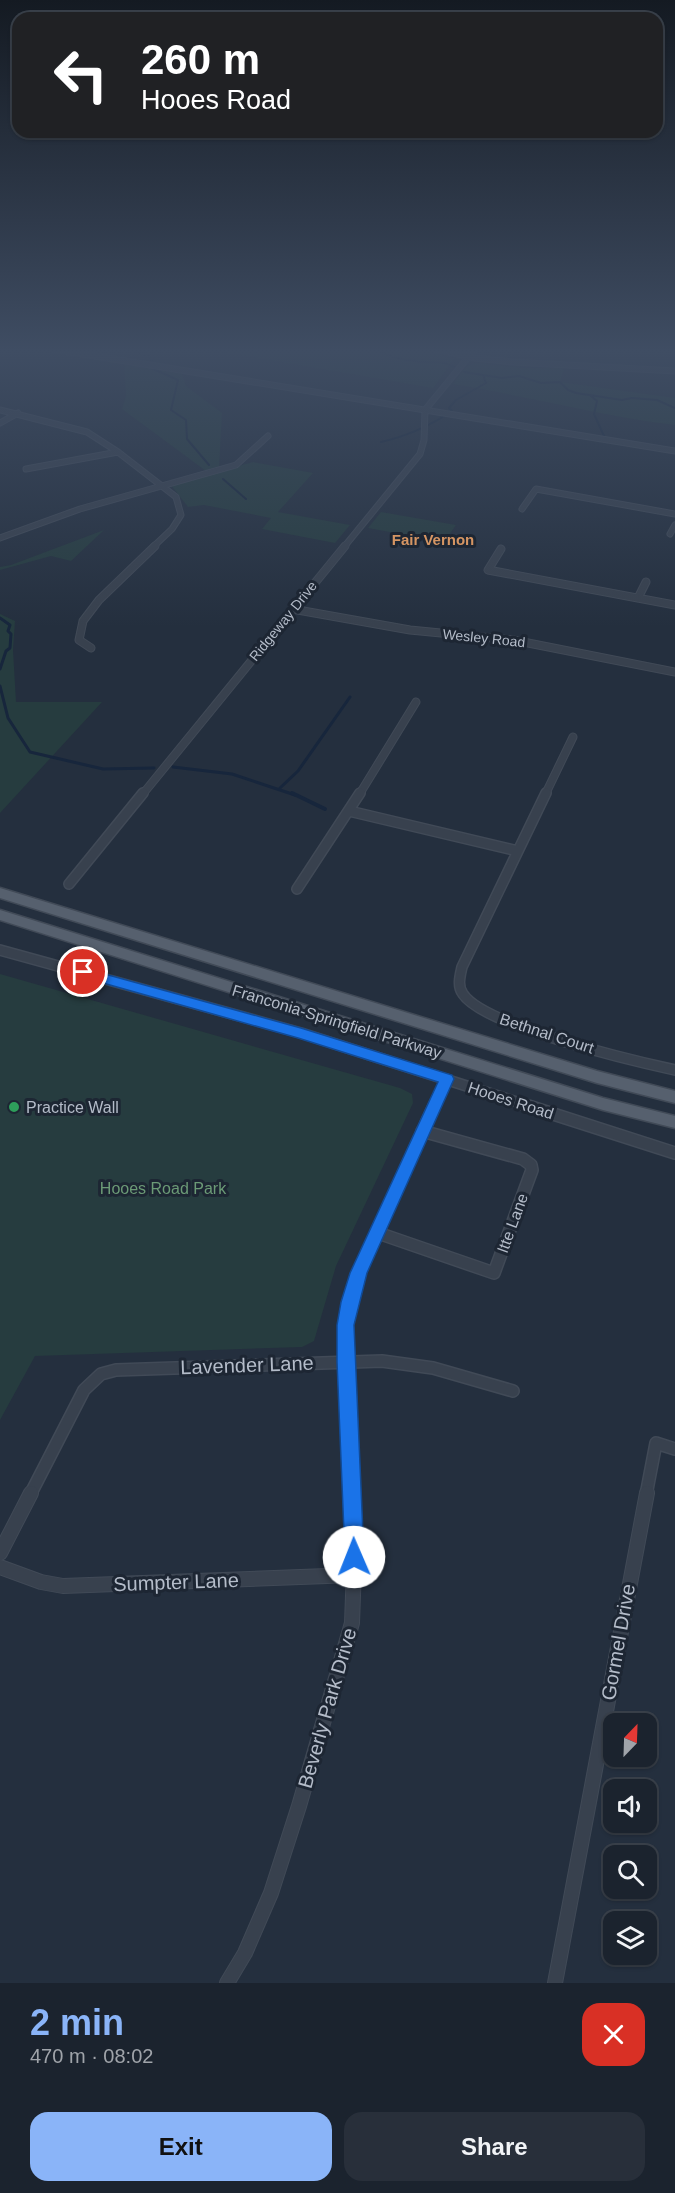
<!DOCTYPE html>
<meta charset="utf-8">
<style>
:root{--surface:#1b232e;--page:#282f3a;--text:#f1f3f6;--muted:#a0a4aa;--line:#39404a;--accent:#8ab4f8}
body{margin:0;font-family:Arial,sans-serif;background:var(--page);color:var(--text);height:100vh;display:flex;flex-direction:column;font-size:22px;white-space:nowrap}
*{box-sizing:border-box;margin:0}
p{font-size:20px;color:var(--muted)}
.icon{flex:none;width:33px;height:33px;fill:none;stroke:currentColor;stroke-width:2;stroke-linecap:round;stroke-linejoin:round}
.map{position:relative;height:1983px;overflow:hidden}
.side{display:flex;flex-direction:column;background:var(--surface);flex:1}
.side>*{flex:none}
.banner{position:absolute;left:12px;top:12px;width:651px;height:126px;border-radius:18px;box-shadow:0 2px 4px #0004,0 0 0 2px var(--line);background:#202124;color:#fff;overflow:hidden}
.needle{width:39px;rotate:23deg}
.fabs{position:absolute;left:603px;top:1713px;display:grid;gap:12px}
.fabs a{display:grid;place-items:center;width:54px;height:54px;border-radius:12px;background:var(--surface);box-shadow:0 2px 4px #0004,0 0 0 2px var(--line);font-size:30px}
.pin{position:absolute;display:grid;place-items:center;width:51px;height:51px;color:#fff;margin:-26px;border:3px solid #fff;border-radius:50%;box-shadow:0 2px 6px #0007}
.me{position:absolute;width:66px;margin:-33px;rotate:359deg;stroke-linejoin:round;filter:drop-shadow(0 0 4px #0008)}
.turn{display:flex;align-items:center;gap:21px;height:126px;padding:0 30px;font-size:27px}
.turn .icon{width:78px;height:78px;stroke-width:2.5}
.turn b{display:block;font-size:42px;line-height:51px}
.round{display:grid;place-items:center;flex:none;width:63px;height:63px;border-radius:18px;background:var(--page)}
.head{display:flex;align-items:center;justify-content:space-between;height:102px;padding:0 30px}
h1{font-size:36px;font-weight:700;line-height:45px;color:var(--accent)}
.cta{display:flex;gap:12px;margin-top:auto;padding:12px 30px}
.cta a{flex:1;height:69px;border-radius:18px;background:var(--accent);color:#111;font-size:24px;font-weight:700;line-height:69px;text-align:center}
.cta a+a{background:var(--page);color:var(--text)}
.map>svg:first-child{display:block}
.green{fill:#263c3f}
.lines{fill:none;stroke-linecap:round;stroke-linejoin:round}
.stream-far2{stroke:#17263c;stroke-width:2}
.stream-far1{stroke:#17263c;stroke-width:3}
.stream{stroke:#17263c;stroke-width:4}
.street-far4-casing{stroke:#414a57;stroke-width:7}
.street-far3-casing{stroke:#414a57;stroke-width:9}
.street-far2-casing{stroke:#414a57;stroke-width:12}
.street-far1-casing{stroke:#414a57;stroke-width:14}
.street-casing{stroke:#414a57;stroke-width:16}
.primary-casing{stroke:#414a57;stroke-width:3}
.street-far4{stroke:#38414e;stroke-width:5}
.street-far3{stroke:#38414e;stroke-width:7}
.street-far2{stroke:#38414e;stroke-width:9}
.street-far1{stroke:#38414e;stroke-width:11}
.street{stroke:#38414e;stroke-width:14}
.primary{fill:#56606e;fill-rule:evenodd}
.route{fill:#1a73e8;stroke:#114b97;stroke-width:1.5}
.leisure-dot{fill:#2e9e5b;stroke:#1d2633;stroke-width:2}
.labels{text-anchor:middle;stroke-width:6;stroke-linejoin:round;paint-order:stroke}
.far-street-label{font-size:14px;fill:#b4bcc9;stroke:#1d2633}
.far-neighbourhood-label{font-size:15px;font-weight:bold;fill:#d59563;stroke:#1d2633}
.street-label{font-size:16px;fill:#b4bcc9;stroke:#1d2633}
.poi-label{font-size:16px;fill:#b4bcc9;stroke:#1d2633;text-anchor:start}
.park-label{font-size:16px;fill:#6b9a76;stroke:#1d2633}
.near-street-label{font-size:20px;fill:#b4bcc9;stroke:#1d2633}
</style>
<div class="map">
<svg width="675" height="1983" viewBox="0 0 675 1983">
<rect width="100%" height="100%" fill="#242f3e"/>
<path class="green" d="M 206,349 L 421,349 L 454,359 L 433,388 Z
M 477,363 L 522,368 L 564,368 L 560,382 L 675,398 L 675,425 C 600,416 527,396 453,384 L 467,366 Z
M 124,364 L 182,374 L 186,386 L 222,413 L 219,468 L 206,471 L 122,409 L 126,396 Z
M 253,462 L 313,473 L 278,512 L 350,525 L 335,543 L 262,529 L 271,518 L 204,505 L 188,507 L 171,485 Z
M 381,512 L 456,525 L 444,542 L 368,528 Z
M 104,530 L 71,561 L 51,556 L 0,570 L 0,567 L 11,565 Z
M 0,614 L 15,621 L 13,650 L 16,702 L 102,702 L 0,813 Z
M 0,974 L 400,1088 L 412,1094 L 413,1103 L 336,1266 L 314,1341 L 302,1347 L 35,1356 L 0,1420 Z"/>
<g class="lines">
<path class="stream-far2" d="M 130,349 L 148,356 L 152,361 L 151,368 L 178,380 L 171,410 L 186,420 L 187,439 L 209,465
M 375,349 C 390,358 407,361 425,362 C 438,363 444,360 456,368
M 464,372 L 502,378 L 519,376 L 541,383 L 560,382 L 568,390 L 576,393 L 622,400 L 632,398 L 657,400 L 675,408
M 591,396 L 597,401 L 594,414 L 604,436
M 381,442 C 407,436 430,426 452,411 L 449,408 L 456,400 L 486,383 L 483,375
M 223,479 L 246,499"/>
<path class="stream-far1" d="M 0,618 L 10,625 L 8,631 L 11,634 L 10,648 L 6,651 L 0,669
M 0,686 L 8,718 L 30,752 L 103,769 L 154,768
M 173,767 L 232,774 L 295,795
M 280,788 L 298,771 L 350,697"/>
<path class="stream" d="M 292,793 L 325,809"/>
<defs>
<path id="street-far4" d="M 52,349 L 675,451
M 436,349 L 475,358 L 513,362 L 675,371
M 0,410 L 87,432 L 118,452 L 176,497 L 181,515 L 172,529 L 153,547
M 0,423 L 18,413
M 26,469 L 118,452
M 522,509 L 536,489 L 675,514
M 670,534 L 675,525
M 0,538 L 80,509 L 236,465 L 268,436
M 344,547 L 420,454 L 424,440 L 425,410 L 475,349"/>
<path id="street-far3" d="M 501,549 L 488,570 L 675,605
M 638,598 L 646,582
M 292,609 L 410,630 L 513,640 L 675,672
M 91,648 L 79,640 L 83,621 L 99,600 L 155,546
M 142,795 L 345,546
M 359,795 L 416,702
M 545,795 L 573,737"/>
<path id="street-far2" d="M 546,793 L 462,967 C 460,976 457,986 463,994 C 484,1026 634,1061 675,1070
M 349,811 L 518,851
M 69,884 L 143,793
M 297,889 L 360,793
M 0,950 L 301,1033 L 526,1105
M 434,1105 L 446,1079"/>
<path id="street-far1" d="M 522,1104 L 675,1153
M 378,1233 L 494,1273 L 532,1170 L 531,1165 L 523,1159 L 422,1131
M 30,1495 L 84,1390 L 101,1374 L 116,1370 L 382,1361 L 433,1368 L 513,1391
M 352,1495 L 346,1325 L 358,1273 L 435,1104
M 646,1495 L 656,1443 L 675,1449"/>
<path id="street" d="M 0,1553 L 31,1493
M 0,1567 L 41,1582 L 63,1586 L 354,1575
M 227,1983 L 245,1953 L 271,1893 L 299,1806 L 352,1623 L 355,1540 L 352,1493
M 555,1983 L 647,1493"/>
<path id="primary" d="M 0,888 L 597,1071 L 675,1091 L 675,1103 L 597,1083 L 0,898 Z
M 0,910 L 603,1098 L 675,1116 L 675,1128 L 603,1110 L 0,920 Z"/>
</defs>
<use href="#street-far4" class="street-far4-casing"/>
<use href="#street-far3" class="street-far3-casing"/>
<use href="#street-far2" class="street-far2-casing"/>
<use href="#street-far1" class="street-far1-casing"/>
<use href="#street" class="street-casing"/>
<use href="#primary" class="primary-casing"/>
<use href="#street-far4" class="street-far4"/>
<use href="#street-far3" class="street-far3"/>
<use href="#street-far2" class="street-far2"/>
<use href="#street-far1" class="street-far1"/>
<use href="#street" class="street"/>
<use href="#primary" class="primary"/>
</g>
<linearGradient id="sky" x2="0" y2="1"><stop stop-color="#141a22"/><stop offset="0.56" stop-color="#3f4d63"/><stop offset="1" stop-color="#3f4d63" stop-opacity="0"/></linearGradient>
<rect width="675" height="627" fill="url(#sky)"/>
<path class="route" d="M 83,968 L 301,1028 L 452,1075 L 454,1079 L 367,1273 L 354,1325 L 364,1557 L 361,1564 L 354,1567 L 348,1564 L 345,1557 L 337,1362 L 337,1325 L 341,1302 L 350,1273 L 438,1082 L 298,1038 L 78,976 L 76,972 Z"/>
<circle class="leisure-dot" cx="14" cy="1107" r="6"/>
<g class="labels">
<g class="far-street-label">
<text transform="translate(283 621) rotate(-51)" y="5">Ridgeway Drive</text>
<text transform="translate(484 638) rotate(6)" y="5">Wesley Road</text>
</g>
<g class="far-neighbourhood-label">
<text x="433" y="545">Fair Vernon</text>
</g>
<g class="street-label">
<text transform="translate(337 1021) rotate(17)" y="6">Franconia-Springfield Parkway</text>
<text transform="translate(547 1033) rotate(18)" y="6">Bethnal Court</text>
<text transform="translate(511 1100) rotate(18)" y="6">Hooes Road</text>
<text transform="translate(512 1223) rotate(-70)" y="6">Itte Lane</text>
</g>
<g class="poi-label">
<text x="26" y="1113">Practice Wall</text>
</g>
<g class="park-label">
<text x="163" y="1194">Hooes Road Park</text>
</g>
<g class="near-street-label">
<text transform="translate(247 1365) rotate(-2)" y="7">Lavender Lane</text>
<text transform="translate(176 1582) rotate(-2)" y="7">Sumpter Lane</text>
<text transform="translate(618 1642) rotate(-80)" y="7">Gormel Drive</text>
<text transform="translate(327 1708) rotate(-74)" y="7">Beverly Park Drive</text>
</g>
</g>
</svg>
<div class="fabs">
<a><svg class="needle" viewBox="-14 -14 28 28"><path d="M0-13l5 13h-10z" fill="#e53935"/><path d="M0 13l5-13h-10z" fill="#a0a4aa"/></svg></a>
<a><svg class="icon" aria-label="sound" viewBox="0 0 24 24"><path d="M4 9h4l5-4v14l-5-4H4zM17 9q2 3 0 6"/></svg></a>
<a><svg class="icon" aria-label="search" viewBox="0 0 24 24"><circle cx="10" cy="10" r="6"/><path d="M15 15l6 6"/></svg></a>
<a><svg class="icon" aria-label="layers" viewBox="0 0 24 24"><path d="M12 4l9 5-9 5-9-5zM3 14l9 5 9-5"/></svg></a>
</div>
<div class="pin" style="left:83px;top:972px;background:#d93025"><svg class="icon" aria-label="arrive" viewBox="0 0 24 24"><path d="M6 21V4h12l-3 4 3 4H6"/></svg></div>
<svg class="me" style="left:354px;top:1557px" viewBox="-20 -20 40 40"><circle r="19" fill="#fff"/><path d="M0-13L10 11 0 6-10 11z" fill="#1a73e8"/></svg>
<div class="banner">
<div class="turn"><svg class="icon" aria-label="left" viewBox="0 0 24 24"><path d="M17 20v-9H6M10 6l-5 5 5 5"/></svg><div><b>260 m</b>Hooes Road</div></div>
</div>
</div>
<section class="side">
<div class="head"><div><h1>2 min</h1><p>470 m · 08:02</p></div><a class="round" style="background:#d93025;color:#fff"><svg class="icon" aria-label="close" viewBox="0 0 24 24"><path d="M6 6l12 12M18 6L6 18"/></svg></a></div>
<div class="cta"><a>Exit</a><a>Share</a></div>
</section>
